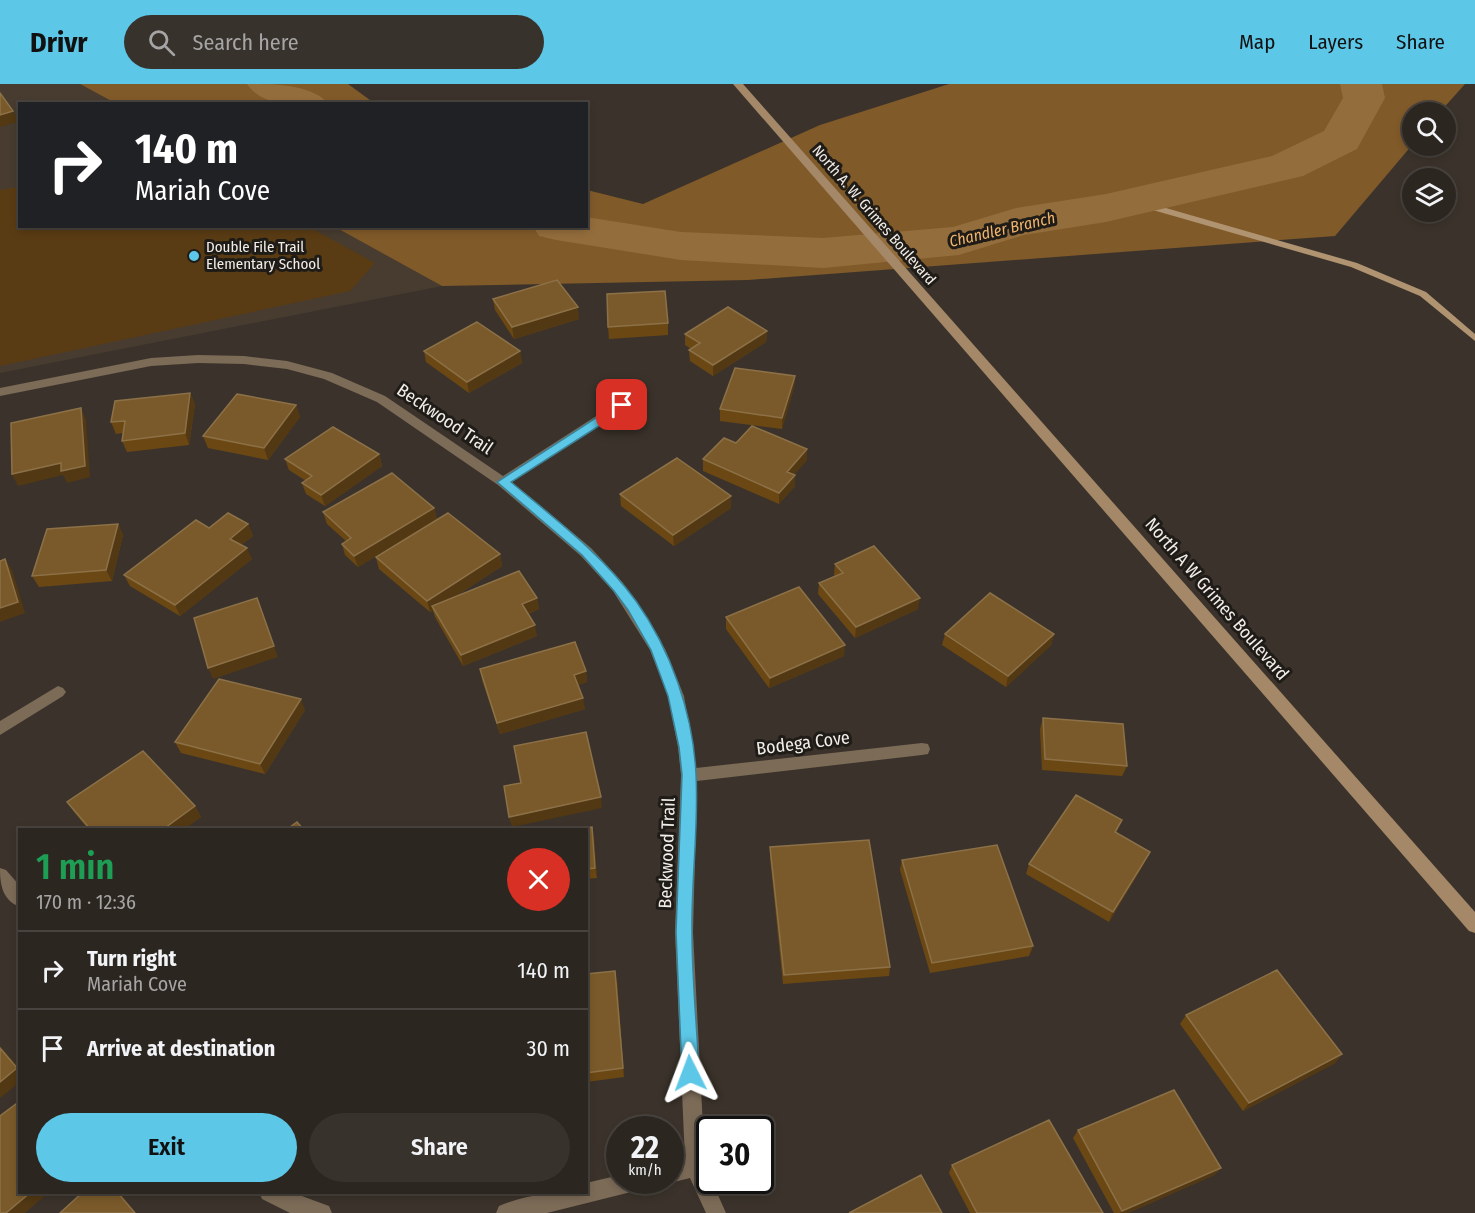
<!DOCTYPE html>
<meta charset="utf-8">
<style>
:root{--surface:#2c2620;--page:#38322d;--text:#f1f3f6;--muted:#a6a5a5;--line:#48433e;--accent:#5cc7e7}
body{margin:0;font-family:"Fira Sans Condensed",sans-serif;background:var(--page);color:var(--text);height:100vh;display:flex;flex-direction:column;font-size:22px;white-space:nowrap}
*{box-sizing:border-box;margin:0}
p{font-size:20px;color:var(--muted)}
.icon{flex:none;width:33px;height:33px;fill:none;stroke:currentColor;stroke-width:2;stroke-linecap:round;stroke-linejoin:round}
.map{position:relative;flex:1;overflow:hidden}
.details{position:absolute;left:18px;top:744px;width:570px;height:366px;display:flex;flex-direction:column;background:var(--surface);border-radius:0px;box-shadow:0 3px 9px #0003,0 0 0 2px var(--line)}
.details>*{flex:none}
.guide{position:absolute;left:18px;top:18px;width:570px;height:126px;border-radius:0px;box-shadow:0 3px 9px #0003,0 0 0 2px var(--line);background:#202124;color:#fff;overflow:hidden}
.buttons{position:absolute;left:1402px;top:18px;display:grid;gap:12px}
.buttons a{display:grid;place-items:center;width:54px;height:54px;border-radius:50%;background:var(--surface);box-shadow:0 3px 9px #0003,0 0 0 2px var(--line);font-size:30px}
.speed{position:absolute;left:606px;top:1032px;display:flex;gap:12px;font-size:30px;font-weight:700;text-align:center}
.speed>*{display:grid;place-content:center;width:78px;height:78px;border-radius:50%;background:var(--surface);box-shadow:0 3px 9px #0003,0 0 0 2px var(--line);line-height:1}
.speed small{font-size:15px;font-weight:400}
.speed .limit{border:3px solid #111;border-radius:9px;background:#fff;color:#111}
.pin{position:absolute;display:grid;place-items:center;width:51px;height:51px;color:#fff;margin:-26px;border-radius:12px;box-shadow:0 3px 9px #0006}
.me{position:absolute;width:66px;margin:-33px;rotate:357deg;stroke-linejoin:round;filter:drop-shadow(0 0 4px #0008)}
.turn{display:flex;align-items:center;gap:21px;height:126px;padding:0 18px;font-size:27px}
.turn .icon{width:78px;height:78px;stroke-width:2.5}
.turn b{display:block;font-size:42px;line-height:51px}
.round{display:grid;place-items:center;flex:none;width:63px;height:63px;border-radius:32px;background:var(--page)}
.headline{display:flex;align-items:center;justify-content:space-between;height:102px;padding:0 18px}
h1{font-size:36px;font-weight:600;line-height:45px;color:#1e9e55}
.primary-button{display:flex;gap:12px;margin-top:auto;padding:12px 18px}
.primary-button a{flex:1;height:69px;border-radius:36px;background:var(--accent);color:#111;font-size:24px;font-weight:600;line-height:69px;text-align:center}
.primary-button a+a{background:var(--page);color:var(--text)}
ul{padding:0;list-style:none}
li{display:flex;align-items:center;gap:18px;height:78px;padding:0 18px;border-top:2px solid var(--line)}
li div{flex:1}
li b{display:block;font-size:22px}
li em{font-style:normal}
header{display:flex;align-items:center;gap:36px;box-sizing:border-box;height:84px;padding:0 30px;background:var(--accent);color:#111}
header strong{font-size:28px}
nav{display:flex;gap:33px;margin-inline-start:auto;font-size:21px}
.search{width:420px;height:54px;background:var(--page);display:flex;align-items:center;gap:15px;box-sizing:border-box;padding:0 21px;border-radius:33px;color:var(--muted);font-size:22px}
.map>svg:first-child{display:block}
.built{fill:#473c2f}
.green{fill:#5a3c14}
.forest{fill:#815a29}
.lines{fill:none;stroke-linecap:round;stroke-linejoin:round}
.stream{fill:#b09370;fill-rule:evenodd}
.river{fill:#946d3c;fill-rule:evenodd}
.minor{fill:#7c6b57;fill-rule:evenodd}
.secondary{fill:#a48868;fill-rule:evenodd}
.wall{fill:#6b4813}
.shaded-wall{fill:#523813}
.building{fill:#7a5a2a;stroke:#8c7148;stroke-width:1.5}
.route{fill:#5cc7e7;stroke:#3c8196;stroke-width:1.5}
.poi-dot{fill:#5cc7e7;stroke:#1f1c18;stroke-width:2}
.labels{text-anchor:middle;stroke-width:6;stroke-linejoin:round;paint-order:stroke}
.far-street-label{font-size:15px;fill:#f2ede8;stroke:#1f1c18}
.far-poi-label{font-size:15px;fill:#f2ede8;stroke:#1f1c18;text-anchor:start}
.far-water-label{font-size:16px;font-style:italic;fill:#f0b46c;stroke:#1f1c18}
.street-label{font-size:18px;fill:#f2ede8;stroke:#1f1c18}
</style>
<header>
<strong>Drivr</strong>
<div class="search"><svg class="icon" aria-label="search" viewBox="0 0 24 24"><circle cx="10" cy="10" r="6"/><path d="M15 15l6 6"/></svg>Search here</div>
<nav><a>Map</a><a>Layers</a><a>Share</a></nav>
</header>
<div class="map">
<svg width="1475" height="1129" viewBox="0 0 1475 1129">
<rect width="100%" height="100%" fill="#3b332b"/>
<path class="built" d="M 0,0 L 80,0 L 115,19 L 20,20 L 20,142 L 335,143 L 442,202 L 0,289 Z"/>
<path class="green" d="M 19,103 L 20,142 L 309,143 L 375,179 L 350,207 L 0,282 L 0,106 Z"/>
<path class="forest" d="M 80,0 L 348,0 L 374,19 L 115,19 Z
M 949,0 L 1465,0 L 1440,28 L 1413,28 L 1413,60 L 1335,152 L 748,196 L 442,202 L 335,143 L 586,142 L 587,106 L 643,120 L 820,41 Z"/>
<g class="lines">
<path class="stream" d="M 1132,116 L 1138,116 L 1357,179 L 1426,208 L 1475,250 L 1475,257 L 1420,212 L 1351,183 L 1132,120 Z"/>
<path class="river" d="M 247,0 C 275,0 311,0 329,20 C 301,20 265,26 247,0 Z
M 1340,0 L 1382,0 L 1385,14 L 1357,65 L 1303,92 L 1106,138 L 1024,151 L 959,171 L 823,184 L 681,176 L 556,156 L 539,152 L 533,142 L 586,142 L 586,133 L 681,148 L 823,154 L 953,143 L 1016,124 L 1106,110 L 1272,72 L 1324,47 L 1343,14 Z"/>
<path class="minor" d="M 198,271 L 244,272 L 287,277 L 332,289 L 385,312 L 503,392 L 618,318 L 626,318 L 628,321 L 626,324 L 512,398 L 591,464 L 623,499 L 665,565 L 684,612 L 696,684 L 922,659 L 928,660 L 930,665 L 928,670 L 922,671 L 697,697 L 693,848 L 705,1082 L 726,1129 L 706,1129 L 690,1094 L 670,1099 L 664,1096 L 670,1096 L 670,1079 L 685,1076 L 675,848 L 681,691 L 678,663 L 668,612 L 650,566 L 613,507 L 581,472 L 498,401 L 377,318 L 324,295 L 287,285 L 244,280 L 198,279 L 151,282 L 0,312 L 0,304 L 151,274 Z
M 58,602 L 63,604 L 66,608 L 63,612 L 0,651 L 0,637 Z
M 0,784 L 6,786 L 20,802 L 20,823 C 2,816 0,800 0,784 Z
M 620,1091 L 620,1096 L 649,1096 L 646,1103 L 639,1106 L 547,1129 L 496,1129 L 499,1122 C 527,1110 556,1108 586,1108 L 586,1099 Z
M 259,1108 L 291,1108 L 329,1122 L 332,1129 L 290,1129 L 262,1115 Z"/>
<path class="secondary" d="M 733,0 L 743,0 L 1475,828 L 1475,849 L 1469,847 Z"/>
</g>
<path class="wall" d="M 493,215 L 579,235 L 514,255 L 495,226 Z
M 668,239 L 668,251 L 609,255 L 608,243 Z
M 767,247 L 766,258 L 713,292 L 690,277 L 689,266 L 691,265 L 685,261 L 685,250 Z
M 424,267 L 520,267 L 522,279 L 469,309 L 426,278 Z
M 795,292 L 794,303 L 782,345 L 720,337 L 720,325 Z
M 190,309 L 195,320 L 189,361 L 127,368 L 122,357 L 123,349 L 116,350 L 111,338 Z
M 296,321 L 300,333 L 268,376 L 208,364 L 203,352 Z
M 736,359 L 807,365 L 807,376 L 794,390 L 795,391 L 795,402 L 779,420 L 703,387 L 703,375 Z
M 379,370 L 382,382 L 325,422 L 306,410 L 302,399 L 306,397 L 289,386 L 285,375 Z
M 620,410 L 731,412 L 731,424 L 674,462 L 621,422 Z
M 434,424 L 437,436 L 500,470 L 502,482 L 453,514 L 537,514 L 539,525 L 528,530 L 537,552 L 463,582 L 435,533 L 433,527 L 430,528 L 379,485 L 376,473 L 426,442 L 358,483 L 345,471 L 342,460 L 346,457 L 327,440 L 323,428 Z
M 118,440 L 123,451 L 112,497 L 39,503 L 32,492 Z
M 248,440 L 253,452 L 241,461 L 252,475 L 180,532 L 130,502 L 124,491 L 209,444 Z
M 835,480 L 918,525 L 855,554 L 818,510 L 819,499 L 835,492 L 834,491 Z
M 726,533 L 844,572 L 769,604 L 726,545 Z
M 945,550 L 1054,550 L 1051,561 L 1006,603 L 942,561 Z
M 480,585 L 586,587 L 587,598 L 578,601 L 585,625 L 500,650 L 482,596 Z
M 305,626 L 265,690 L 181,669 L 175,658 Z
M 1043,634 L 1127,682 L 1122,692 L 1042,686 L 1040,645 Z
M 67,718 L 195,722 L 201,733 L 183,746 L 89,746 L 74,728 Z
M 1122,736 L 1116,749 L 1145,778 L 1109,838 L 1026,790 L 1029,780 Z
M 586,746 L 594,753 L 597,794 L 586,795 Z
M 770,763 L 890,883 L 889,892 L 783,900 L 770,773 Z
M 902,776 L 1033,862 L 1029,872 L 930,889 L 900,786 Z
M 586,890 L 617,896 L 624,993 L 586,998 Z
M 1186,931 L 1342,970 L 1335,979 L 1243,1027 L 1180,940 Z
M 1078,1046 L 1221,1084 L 1214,1091 L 1128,1129 L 1114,1129 L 1073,1054 Z
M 952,1081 L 1103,1129 L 970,1129 L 949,1089 Z"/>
<path class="shaded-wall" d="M 13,27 L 18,38 L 0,43 L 0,31 Z
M 578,223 L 579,235 L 514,255 L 512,243 Z
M 767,247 L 766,258 L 713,292 L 713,281 Z
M 520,267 L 522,279 L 469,309 L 467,298 Z
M 795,292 L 794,303 L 782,345 L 782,334 Z
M 190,309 L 195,320 L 189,361 L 185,349 Z
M 296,321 L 300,333 L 268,376 L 264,364 Z
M 81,324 L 86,336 L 90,393 L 67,399 L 63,391 L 18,402 L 12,390 Z
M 807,365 L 807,376 L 787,399 L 787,388 Z
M 379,370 L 382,382 L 325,422 L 321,411 Z
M 795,391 L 795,402 L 779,420 L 779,409 Z
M 731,412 L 731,424 L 674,462 L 673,451 Z
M 434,424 L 437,436 L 358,483 L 354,472 Z
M 118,440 L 123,451 L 112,497 L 106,486 Z
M 248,440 L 253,452 L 234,466 L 230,455 Z
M 247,464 L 252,475 L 180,532 L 175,521 Z
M 500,470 L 502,482 L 434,526 L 432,522 L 433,527 L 430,528 L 427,517 Z
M 5,475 L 12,486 L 25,529 L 0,538 L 0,524 Z
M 257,514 L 278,573 L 213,595 L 208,584 Z
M 537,514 L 539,525 L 524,531 L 522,520 Z
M 920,514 L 918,525 L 855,554 L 856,543 Z
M 535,541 L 537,552 L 463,582 L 461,571 Z
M 1054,550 L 1051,561 L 1006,603 L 1008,592 Z
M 845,561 L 844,572 L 769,604 L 770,594 Z
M 586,587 L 587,598 L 576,602 L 574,591 Z
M 583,614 L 585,625 L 500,650 L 497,639 Z
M 301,615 L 305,626 L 265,690 L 260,680 Z
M 601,713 L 602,724 L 512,743 L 509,733 Z
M 195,722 L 201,733 L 183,746 L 162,746 Z
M 592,743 L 594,753 L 597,794 L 595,784 Z
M 1150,768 L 1145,778 L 1109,838 L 1113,828 Z
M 615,887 L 617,896 L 624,993 L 623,984 Z
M 0,962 L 20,985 L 20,998 L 0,1014 Z
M 1342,970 L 1335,979 L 1243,1027 L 1249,1019 Z
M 1221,1084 L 1214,1091 L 1128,1129 L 1120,1129 L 1122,1127 Z
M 31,1108 L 49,1108 L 25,1129 L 6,1129 Z
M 117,1108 L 119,1108 L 136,1129 L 135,1129 Z"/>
<path class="building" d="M 0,9 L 13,27 L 0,31 Z
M 557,196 L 578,223 L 512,243 L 493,215 Z
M 665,207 L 668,239 L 608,243 L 607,210 Z
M 728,223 L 767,247 L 713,281 L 689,266 L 700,259 L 685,250 Z
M 477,238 L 520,267 L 467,298 L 424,267 Z
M 735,284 L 795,292 L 782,334 L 720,325 Z
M 190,309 L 185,349 L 122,357 L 125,337 L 111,338 L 115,317 Z
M 237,310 L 296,321 L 264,364 L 203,352 Z
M 81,324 L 85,382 L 61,387 L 61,379 L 12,390 L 11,339 Z
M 752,342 L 807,365 L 787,388 L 795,391 L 779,409 L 703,375 L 724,354 L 736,359 Z
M 333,343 L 379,370 L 321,411 L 302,399 L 312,392 L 285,375 Z
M 677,374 L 731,412 L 673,451 L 620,410 Z
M 392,389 L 434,424 L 354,472 L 342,460 L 351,454 L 323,428 Z
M 228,429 L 248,440 L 230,455 L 247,464 L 175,521 L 124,491 L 196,436 L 209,444 Z
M 448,429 L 500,470 L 427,517 L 376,473 Z
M 118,440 L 106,486 L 32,492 L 47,445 Z
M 874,462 L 920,514 L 856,543 L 819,499 L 843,489 L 835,480 Z
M 5,475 L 18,518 L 0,524 L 0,477 Z
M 519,487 L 537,514 L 522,520 L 535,541 L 461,571 L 432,522 Z
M 799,503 L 845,561 L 770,594 L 726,533 Z
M 990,509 L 1054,550 L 1008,592 L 945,550 Z
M 257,514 L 274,562 L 208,584 L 194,534 Z
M 575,558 L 586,587 L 574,591 L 583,614 L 497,639 L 480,585 Z
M 219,595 L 301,615 L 260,680 L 175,658 Z
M 1043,634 L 1123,640 L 1127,682 L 1045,675 Z
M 586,648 L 601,713 L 509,733 L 504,702 L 521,699 L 514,662 Z
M 143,667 L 195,722 L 162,746 L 91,746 L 67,718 Z
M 1076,711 L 1122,736 L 1115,748 L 1150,768 L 1113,828 L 1029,780 Z
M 297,738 L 304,746 L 286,746 Z
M 592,743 L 595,784 L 586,785 L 586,746 L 570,746 Z
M 869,756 L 890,883 L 784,891 L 770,763 Z
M 997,761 L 1033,862 L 932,879 L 902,776 Z
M 1277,886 L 1342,970 L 1249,1019 L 1186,931 Z
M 615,887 L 623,984 L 586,989 L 586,890 Z
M 0,964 L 17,984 L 0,998 Z
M 1174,1006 L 1221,1084 L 1122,1127 L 1078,1046 Z
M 20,1017 L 20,1108 L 31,1108 L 6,1129 L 0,1129 L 0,1032 Z
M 1049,1036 L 1103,1129 L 977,1129 L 952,1081 Z
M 921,1091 L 942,1129 L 849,1129 Z
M 83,1108 L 117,1108 L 135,1129 L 60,1129 Z"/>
<path class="route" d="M 622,317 L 627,318 L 627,324 L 511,398 C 555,435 602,470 636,517 C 671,566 693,629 696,690 C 699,743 691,796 692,849 C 692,895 697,942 699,989 L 696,995 L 690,997 L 684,995 L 682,989 L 676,848 L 682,691 L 679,663 L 668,612 L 651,566 L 628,526 L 614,507 L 582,471 L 497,398 Z"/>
<circle class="poi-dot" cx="194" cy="172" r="6"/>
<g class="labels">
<g class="far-street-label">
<text transform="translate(874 131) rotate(49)" y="5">North A. W. Grimes Boulevard</text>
</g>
<g class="far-poi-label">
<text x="206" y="168">Double File Trail<tspan x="206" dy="17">Elementary School</tspan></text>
</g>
<g class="far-water-label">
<text transform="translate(1002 145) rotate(-13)" y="6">Chandler Branch</text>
</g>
<g class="street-label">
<text transform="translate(445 335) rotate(34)" y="6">Beckwood Trail</text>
<text transform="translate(1217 515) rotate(49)" y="6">North A W Grimes Boulevard</text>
<text transform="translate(803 659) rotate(-7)" y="6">Bodega Cove</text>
<text transform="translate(667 769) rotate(-88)" y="6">Beckwood Trail</text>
</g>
</g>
</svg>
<div class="buttons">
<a><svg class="icon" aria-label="search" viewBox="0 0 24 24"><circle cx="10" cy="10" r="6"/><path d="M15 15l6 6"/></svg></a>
<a><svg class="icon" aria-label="layers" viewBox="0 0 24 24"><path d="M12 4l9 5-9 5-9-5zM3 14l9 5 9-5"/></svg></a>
</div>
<div class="speed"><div>22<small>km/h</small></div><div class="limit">30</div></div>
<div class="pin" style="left:622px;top:321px;background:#d93025"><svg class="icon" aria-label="arrive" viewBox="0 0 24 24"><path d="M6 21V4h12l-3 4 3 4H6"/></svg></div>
<svg class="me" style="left:690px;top:989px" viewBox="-20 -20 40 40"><path d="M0-17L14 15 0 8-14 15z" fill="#5cc7e7" stroke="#fff" stroke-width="4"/></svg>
<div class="guide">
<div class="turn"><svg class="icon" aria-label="right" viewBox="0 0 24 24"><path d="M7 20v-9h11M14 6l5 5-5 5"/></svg><div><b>140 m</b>Mariah Cove</div></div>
</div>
<section class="details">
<div class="headline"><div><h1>1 min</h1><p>170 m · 12:36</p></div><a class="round" style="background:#d93025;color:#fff"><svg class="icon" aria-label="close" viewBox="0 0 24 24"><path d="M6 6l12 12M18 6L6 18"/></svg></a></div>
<ul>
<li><svg class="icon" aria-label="right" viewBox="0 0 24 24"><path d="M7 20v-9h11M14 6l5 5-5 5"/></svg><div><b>Turn right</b><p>Mariah Cove</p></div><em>140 m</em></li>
<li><svg class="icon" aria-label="arrive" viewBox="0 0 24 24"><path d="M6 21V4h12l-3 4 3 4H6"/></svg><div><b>Arrive at destination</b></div><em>30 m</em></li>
</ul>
<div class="primary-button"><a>Exit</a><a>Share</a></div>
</section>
</div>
